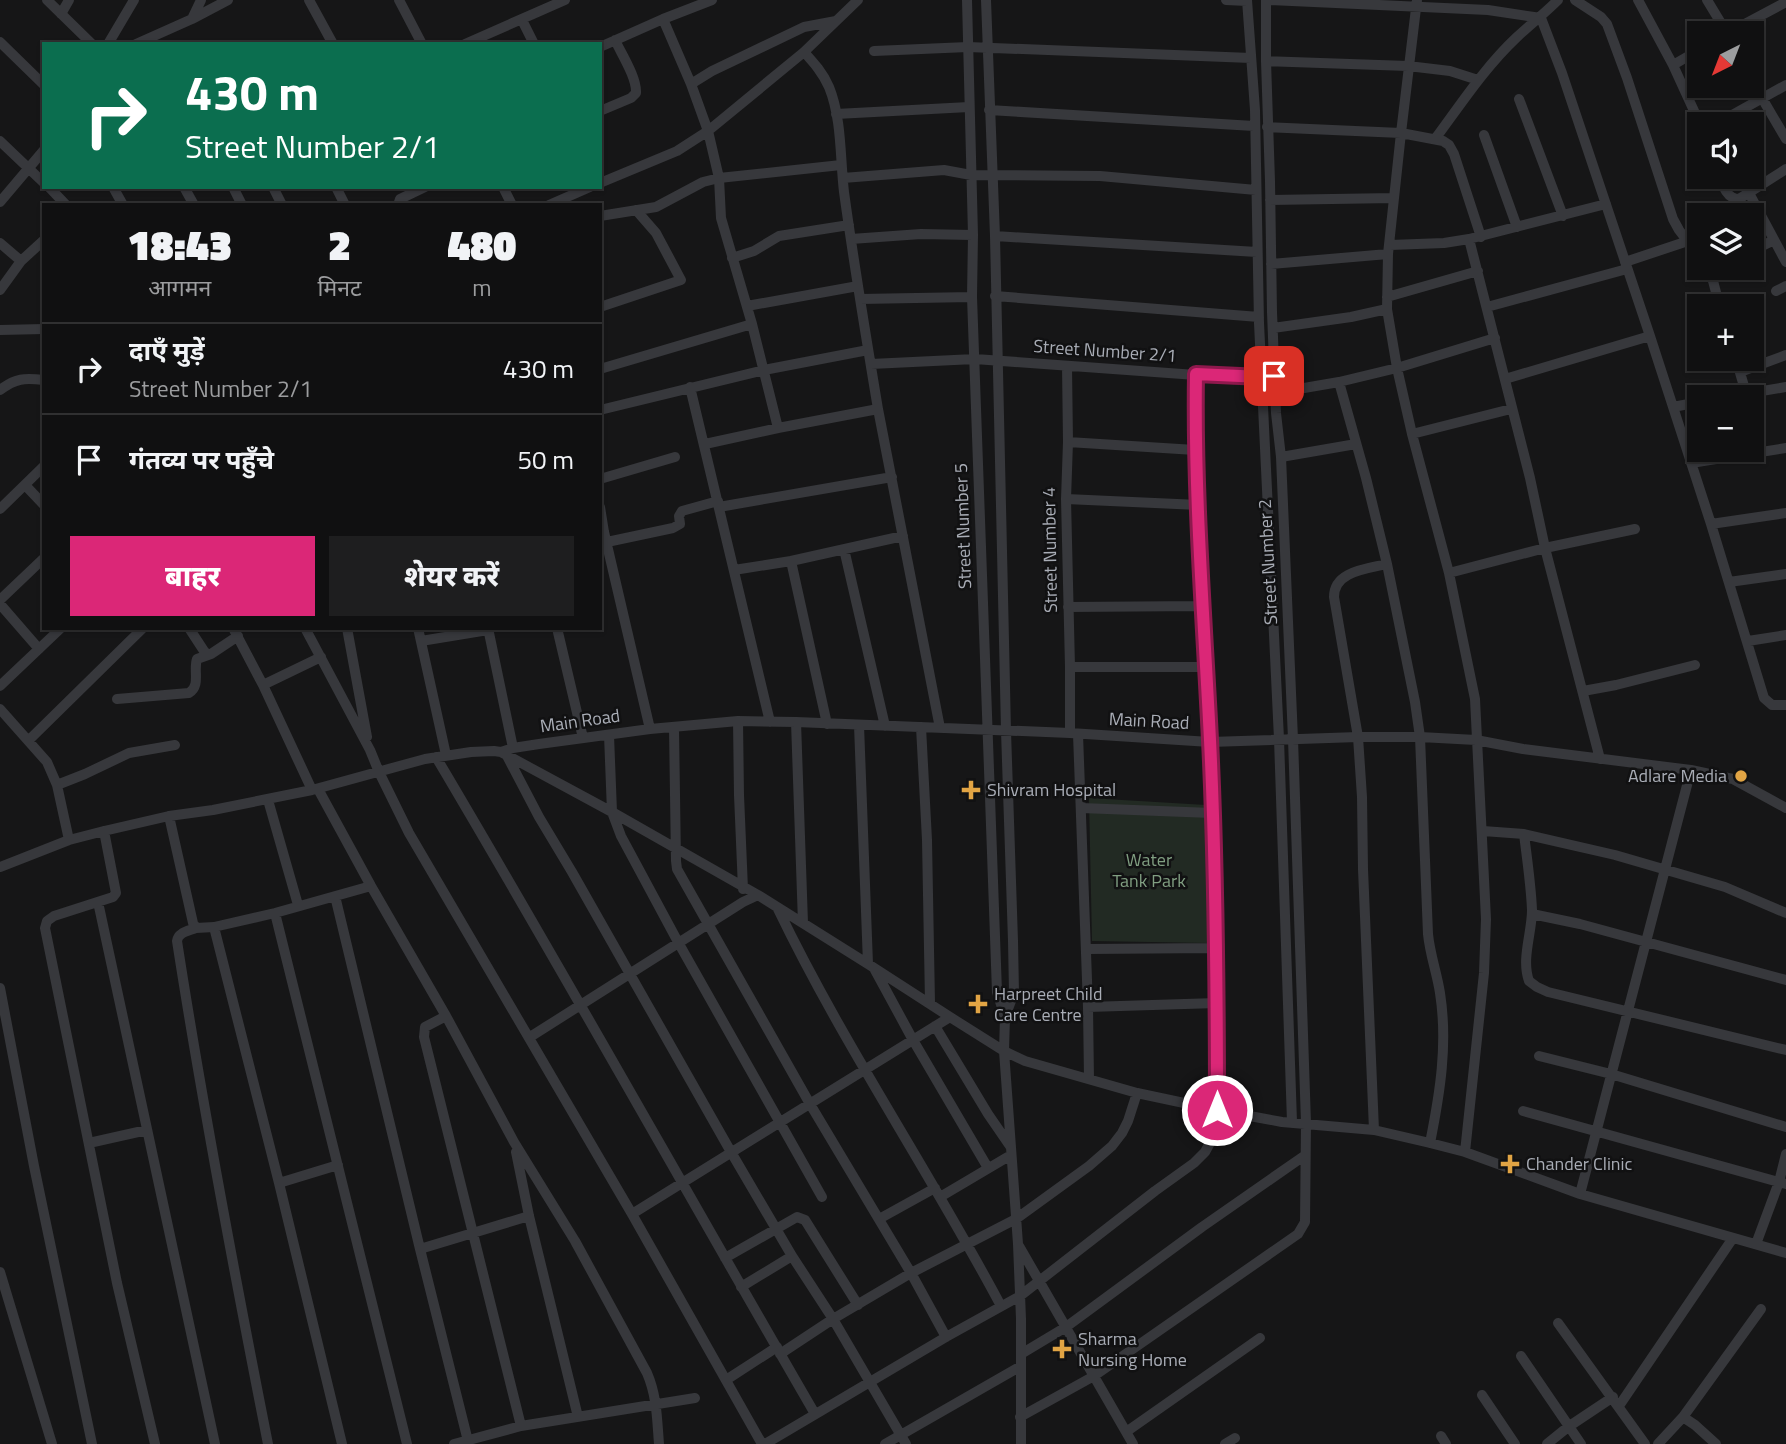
<!DOCTYPE html>
<html lang="hi">
<meta charset="utf-8">
<style>
:root{--surface:#101011;--page:#1e1e1f;--text:#f1f3f6;--muted:#9c9d9f;--line:#303031;--accent:#db2777}
body{margin:0;font-family:"Titillium Web","Noto Sans Devanagari",sans-serif;background:var(--page);color:var(--text);height:100vh;display:flex;flex-direction:column;font-size:26px;white-space:nowrap}
*{box-sizing:border-box;margin:0}
p{font-size:23px;color:var(--muted)}
.icon{flex:none;width:38px;height:38px;fill:none;stroke:currentColor;stroke-width:2;stroke-linecap:round;stroke-linejoin:round}
.map{position:relative;flex:1;overflow:hidden}
.panel{position:absolute;left:42px;top:203px;width:560px;height:427px;display:flex;flex-direction:column;background:var(--surface);border-radius:0px;box-shadow:0 2px 5px #0004,0 0 0 2px var(--line)}
.panel>*{flex:none}
.banner{position:absolute;left:42px;top:42px;width:560px;height:147px;border-radius:0px;box-shadow:0 2px 5px #0004,0 0 0 2px var(--line);background:#0b6e4f;color:#fff;overflow:hidden}
.needle{width:46px;rotate:222deg}
.controls{position:absolute;left:1687px;top:21px;display:grid;gap:14px}
.controls a{display:grid;place-items:center;width:77px;height:77px;border-radius:0px;background:var(--surface);box-shadow:0 2px 5px #0004,0 0 0 2px var(--line);font-size:35px}
.pin{position:absolute;display:grid;place-items:center;width:60px;height:60px;color:#fff;margin:-30px;border-radius:14px;box-shadow:0 4px 10px #0006}
.me{position:absolute;width:77px;margin:-38px;rotate:0deg;stroke-linejoin:round;filter:drop-shadow(0 0 5px #0008)}
.turn{display:flex;align-items:center;gap:24px;height:147px;padding:0 28px;font-size:32px}
.turn .icon{width:91px;height:91px;stroke-width:2.5}
.turn b{display:block;font-size:49px;line-height:60px}
.eta{display:flex;justify-content:space-evenly;align-items:center;height:119px;text-align:center}
.eta b{font-size:42px;font-weight:800;line-height:49px}
.cta{display:flex;gap:14px;margin-top:auto;padding:14px 28px}
.cta a{flex:1;height:80px;border-radius:0px;background:var(--accent);color:#fff;font-size:28px;font-weight:800;line-height:80px;text-align:center}
.cta a+a{background:var(--page);color:var(--text)}
ul{padding:0;list-style:none}
li{display:flex;align-items:center;gap:21px;height:91px;padding:0 28px;border-top:2px solid var(--line)}
li div{flex:1}
li b{display:block;font-size:26px}
li em{font-style:normal}
.map>svg:first-child{display:block}
.green{fill:#222a23}
.lines{fill:none;stroke-linecap:round;stroke-linejoin:round}
.minor{stroke:#37383c;stroke-width:10}
.route-casing{stroke:#8e194d;stroke-width:18}
.route{stroke:#db2777;stroke-width:12}
.poi-dot{fill:#e1a444;stroke:#111112;stroke-width:2.5}
.labels{text-anchor:middle;stroke-width:5;stroke-linejoin:round;paint-order:stroke}
.street-label{font-size:18px;fill:#a9adb6;stroke:#111112}
.poi-label{font-size:18px;fill:#a9adb6;stroke:#111112;text-anchor:start}
.park-label{font-size:18px;fill:#819f82;stroke:#111112}
</style>
<div class="map">
<svg width="1786" height="1444" viewBox="0 0 1786 1444">
<rect width="100%" height="100%" fill="#161617"/>
<path class="green" d="M 1089,798 L 1206,805 L 1210,911 L 1208,943 L 1092,941 Z"/>
<g class="lines">
<path class="minor" d="M 47,0 L 92,44
M 309,0 L 333,44
M 399,0 L 422,44
M 967,0 L 973,235 L 972,297 L 997,992 L 1005,1017 L 1004,1051 L 1018,1244 L 1021,1319 L 1021,1444
M 986,0 L 995,236 L 1006,731 L 1013,941 L 1014,993 L 1005,1017
M 1226,0 L 1247,1
M 1247,0 L 1255,110 L 1259,323 L 1279,739 L 1292,1122
M 1270,0 L 1488,10 L 1541,18
M 1417,0 L 1401,133 L 1388,254 L 1387,309 L 1397,368 L 1412,434 L 1449,573 L 1475,699 L 1486,919 L 1484,973 L 1465,1152
M 1575,0 L 1601,17 L 1607,24 L 1627,78 L 1673,219 L 1679,230 L 1699,256
M 1638,0 L 1673,65 L 1700,124
M 1707,0 L 1727,33
M 61,14 L 69,0
M 1541,18 L 1562,73 L 1650,336 L 1711,524 L 1764,698 L 1772,705 L 1786,705
M 192,19 L 201,0
M 663,19 L 691,84 L 708,131 L 719,178 L 721,218 L 752,324 L 778,428
M 522,20 L 534,44
M 1728,33 L 1786,2
M 0,42 L 44,85
M 108,44 L 134,0
M 136,44 L 192,19 L 228,0
M 465,44 L 565,0
M 600,47 L 663,19 L 712,0
M 874,51 L 968,47 L 1251,58
M 804,52 C 814,63 823,73 829,87 C 842,119 840,158 844,192 C 854,265 866,337 878,409
M 1266,61 L 1408,66 L 1450,71 L 1478,80
M 1673,65 L 1699,50
M 1752,81 L 1786,139
M 691,84 L 712,71 L 804,27 L 836,21
M 1519,99 L 1563,216
M 989,110 L 1254,126
M 600,111 L 631,98 L 636,93 C 637,78 622,55 615,40
M 836,114 L 969,107
M 1716,124 L 1786,85
M 1267,127 L 1401,133 L 1443,141 L 1449,145 L 1454,154 L 1481,237
M 1484,135 L 1517,227
M 1435,139 C 1461,104 1485,67 1517,37 C 1531,24 1545,13 1558,0
M 0,141 L 44,183
M 1720,177 C 1723,186 1727,199 1739,199 L 1786,169
M 843,178 L 944,170 L 971,175 L 1100,176 L 1256,190
M 600,183 L 677,151 L 708,131 L 804,52 L 858,0
M 49,187 L 66,205
M 113,187 L 123,205
M 184,187 L 194,205
M 233,187 L 242,205
M 273,187 L 282,205
M 336,187 L 345,205
M 503,187 L 512,205
M 1749,193 L 1786,262
M 1270,200 L 1394,198
M 0,202 L 44,150
M 398,205 L 400,199 L 425,187
M 549,205 L 590,187
M 600,216 L 656,207 L 703,182 L 719,178 L 841,165
M 995,236 L 1257,252
M 851,239 L 921,234 L 973,235
M 1469,239 L 1530,478 L 1545,548 L 1600,759
M 0,243 L 21,261
M 1390,245 L 1444,243 L 1469,239 L 1606,204
M 1752,251 L 1774,240
M 732,258 L 754,251 L 779,236 L 849,225
M 1625,262 L 1688,241
M 1271,264 L 1388,254
M 1708,268 C 1713,275 1716,296 1720,306
M 0,290 L 21,261 L 44,240
M 1776,291 L 1786,286
M 995,296 L 1259,317
M 1387,297 L 1478,271
M 860,299 L 972,297
M 747,306 L 858,286
M 600,307 L 681,280 L 656,233 L 636,210
M 1487,307 L 1627,269
M 1273,328 L 1351,317 L 1387,309
M 0,330 L 44,329
M 1736,359 L 1746,393
M 871,364 L 975,359 L 1196,375 L 1268,377
M 1067,366 L 1068,442 L 1066,499 L 1070,667 L 1070,733
M 600,369 L 752,324
M 1740,372 L 1786,355
M 1505,379 L 1650,336
M 1339,382 L 1397,368 L 1495,338
M 690,387 L 770,722
M 0,390 C 16,378 24,378 44,380
M 1275,393 L 1339,382 L 1366,478 L 1387,564 L 1415,702 L 1420,737 L 1428,934 C 1430,955 1437,973 1440,993 C 1448,1044 1440,1093 1430,1143
M 1726,397 L 1786,387
M 1673,407 L 1699,402
M 600,410 L 764,370 L 868,350
M 1412,434 L 1511,409
M 1068,442 L 1195,450
M 705,444 L 778,428 L 878,409 L 940,728
M 1281,457 L 1356,444
M 1691,463 L 1786,448
M 600,479 L 675,457
M 25,485 L 44,505
M 1066,499 L 1199,505
M 600,507 L 604,532 L 650,729
M 719,507 L 892,477
M 0,509 L 44,466
M 1711,524 L 1786,513
M 607,542 L 673,528 L 680,524 L 679,516 L 682,511 L 718,501
M 844,549 L 885,726
M 734,570 L 791,561
M 1449,573 L 1545,548 L 1635,529
M 1729,582 L 1786,574
M 0,600 L 44,558
M 0,604 L 39,649
M 1068,607 L 1203,606
M 189,628 L 204,651 L 208,655
M 233,628 L 263,685 L 312,790
M 305,628 L 370,750 L 379,772 L 409,833 L 632,1214 L 762,1444
M 347,628 L 367,737
M 418,628 L 446,755
M 488,628 L 513,748
M 557,628 L 583,738
M 421,641 L 488,630
M 1748,641 L 1786,635
M 1070,667 L 1206,667
M 263,685 L 321,657
M 0,686 L 61,628
M 1583,691 L 1616,685 L 1695,665
M 117,699 L 189,693 C 201,686 193,670 197,659 L 211,654 L 238,636
M 0,709 L 47,762 L 57,785 L 69,840
M 738,721 L 739,795 L 743,889
M 796,722 L 803,923
M 827,724 L 791,561 L 903,536
M 859,725 L 868,964
M 921,727 L 927,840 L 930,1003
M 674,728 L 676,861 L 677,869 L 810,1104 L 911,1273 L 946,1337
M 1078,734 L 1088,1007 L 1089,1079
M 609,735 L 612,812 L 621,836 L 678,942 L 822,1197
M 29,740 L 143,628
M 501,752 L 513,748 L 539,744 L 650,729 L 738,721 L 796,722 L 1070,733 L 1210,742 L 1358,737 L 1420,737 L 1476,740 L 1523,749 L 1691,770 L 1733,779 L 1786,808
M 506,754 L 539,817 L 572,872 L 731,1152 L 792,1256
M 436,757 C 565,974 688,1195 815,1414
M 57,785 L 85,774 L 129,753 L 175,745
M 318,789 L 371,886 L 446,1016 L 514,1142 L 575,1241 L 647,1373 C 657,1396 657,1419 659,1444
M 268,800 L 298,905
M 1081,808 L 1212,813
M 169,816 L 193,923 L 196,928 L 214,927 L 275,913 L 371,886
M 104,831 L 116,893 L 113,897 L 54,916 L 47,921 L 45,928 L 117,1283 L 155,1444
M 1483,831 L 1524,834 L 1615,855 L 1725,887 L 1786,913
M 1524,834 C 1527,859 1531,885 1532,910 C 1532,933 1521,959 1529,981 L 1537,987 L 1548,992 L 1786,1050
M 0,867 L 69,840 L 104,831 L 169,816 L 213,810 L 312,790 L 425,759 L 471,752 L 494,751 L 501,752 L 612,812 L 758,895 L 868,964 L 950,1017 L 1004,1051 L 1025,1061 L 1137,1093 L 1217,1110 L 1282,1122 L 1374,1130 L 1430,1143 L 1465,1152 L 1580,1194 L 1786,1253
M 335,896 L 420,1249 L 468,1441
M 98,902 L 215,1444
M 778,909 C 844,1046 930,1172 1001,1306
M 275,913 L 407,1444
M 1532,914 L 1580,924 L 1786,980
M 214,927 L 279,1183 L 342,1444
M 196,928 C 189,931 178,932 177,941 C 203,1109 235,1277 268,1444
M 1087,949 L 1216,948
M 875,970 L 913,1040 L 988,1168
M 0,988 L 34,1166 L 92,1444
M 1088,1007 L 1217,1003
M 446,1016 L 425,1027 L 424,1037 L 521,1426
M 935,1026 L 988,1114 L 1010,1146
M 530,1037 L 743,902 L 758,895
M 1539,1056 L 1611,1074 L 1786,1127
M 1523,1111 L 1786,1184
M 1374,1130 L 1363,869 L 1362,797 L 1358,737 L 1334,597 C 1334,571 1367,569 1387,564
M 89,1143 L 147,1130
M 516,1152 L 529,1216 L 578,1417
M 279,1183 L 338,1165
M 1580,1194 L 1691,770
M 940,1197 L 1011,1155
M 632,1214 L 950,1017
M 879,1219 L 935,1188
M 1756,1244 L 1779,1182 L 1786,1154
M 1019,1246 L 1133,1444
M 420,1249 L 529,1216
M 725,1258 L 797,1217 L 805,1220 L 858,1305
M 0,1272 L 52,1444
M 741,1287 L 792,1256 L 833,1319 L 906,1444
M 1558,1323 L 1645,1444
M 780,1354 L 833,1319 L 911,1273 L 1016,1219 L 1089,1166 L 1112,1146 L 1122,1133 L 1128,1121 L 1137,1093
M 1021,1354 L 1066,1327 L 1202,1227 L 1304,1156
M 1521,1356 L 1581,1444
M 726,1380 L 777,1347
M 1482,1395 L 1515,1444
M 1619,1406 L 1733,1238
M 1020,1417 L 1094,1376 L 1298,1234 L 1305,1222 L 1306,1123 L 1293,739 L 1281,457 L 1276,413 L 1272,312 L 1270,181 L 1266,61 L 1266,0
M 1683,1417 L 1695,1425 L 1716,1444
M 1126,1432 L 1260,1338
M 1441,1436 L 1446,1444
M 454,1444 L 521,1426 L 695,1398
M 765,1444 L 946,1337 L 1020,1296 L 1155,1191 L 1194,1163 L 1205,1152 L 1211,1141 L 1217,1110 L 1217,1003 L 1210,742 L 1195,450 L 1196,375
M 885,1444 L 1021,1366
M 1225,1444 L 1235,1438
M 1547,1444 L 1568,1427 L 1613,1397
M 1658,1444 L 1683,1417 L 1761,1309"/>
</g>
<g class="lines">
<defs>
<path id="route" d="M 1217,1110 C 1217,987 1216,863 1210,740 C 1204,618 1194,496 1196,374 L 1262,377 L 1274,376"/>
</defs>
<use href="#route" class="route-casing"/>
<use href="#route" class="route"/>
</g>
<g class="poi-dot">
<circle cx="1741" cy="776" r="7"/>
<path d="M967.5 779.5h7v7h7v7h-7v7h-7v-7h-7v-7h7z"/>
<path d="M974.5 993.5h7v7h7v7h-7v7h-7v-7h-7v-7h7z"/>
<path d="M1506.5 1153.5h7v7h7v7h-7v7h-7v-7h-7v-7h7z"/>
<path d="M1058.5 1338.5h7v7h7v7h-7v7h-7v-7h-7v-7h7z"/>
</g>
<g class="labels">
<g class="street-label">
<text transform="translate(1105 351) rotate(4)" y="6">Street Number 2/1</text>
<text transform="translate(963 526) rotate(-92)" y="6">Street Number 5</text>
<text transform="translate(1050 550) rotate(-91)" y="6">Street Number 4</text>
<text transform="translate(1268 562) rotate(-93)" y="6">Street Number 2</text>
<text transform="translate(580 721) rotate(-8)" y="6">Main Road</text>
<text transform="translate(1149 721) rotate(3)" y="6">Main Road</text>
</g>
<g class="poi-label">
<text x="1727" y="782" text-anchor="end">Adlare Media</text>
<text x="987" y="796">Shivram Hospital</text>
<text x="994" y="1000">Harpreet Child<tspan x="994" dy="21">Care Centre</tspan></text>
<text x="1526" y="1170">Chander Clinic</text>
<text x="1078" y="1345">Sharma<tspan x="1078" dy="21">Nursing Home</tspan></text>
</g>
<g class="park-label">
<text x="1149" y="866">Water<tspan x="1149" dy="21">Tank Park</tspan></text>
</g>
</g>
</svg>
<div class="controls">
<a><svg class="needle" viewBox="-14 -14 28 28"><path d="M0-13l5 13h-10z" fill="#e53935"/><path d="M0 13l5-13h-10z" fill="#9c9d9f"/></svg></a>
<a><svg class="icon" aria-label="sound" viewBox="0 0 24 24"><path d="M4 9h4l5-4v14l-5-4H4zM17 9q2 3 0 6"/></svg></a>
<a><svg class="icon" aria-label="layers" viewBox="0 0 24 24"><path d="M12 4l9 5-9 5-9-5zM3 14l9 5 9-5"/></svg></a>
<a>+</a>
<a>−</a>
</div>
<div class="pin" style="left:1274px;top:376px;background:#d93025"><svg class="icon" aria-label="arrive" viewBox="0 0 24 24"><path d="M6 21V4h12l-3 4 3 4H6"/></svg></div>
<svg class="me" style="left:1217px;top:1110px" viewBox="-20 -20 40 40"><circle r="17" fill="#db2777" stroke="#fff" stroke-width="3"/><path d="M0-11L8 9 0 5-8 9z" fill="#fff"/></svg>
<div class="banner">
<div class="turn"><svg class="icon" aria-label="right" viewBox="0 0 24 24"><path d="M7 20v-9h11M14 6l5 5-5 5"/></svg><div><b>430 m</b>Street Number 2/1</div></div>
</div>
<section class="panel">
<div class="eta">
<div><b>18:43</b><p>आगमन</p></div>
<div><b>2</b><p>मिनट</p></div>
<div><b>480</b><p>m</p></div>
</div>
<ul>
<li><svg class="icon" aria-label="right" viewBox="0 0 24 24"><path d="M7 20v-9h11M14 6l5 5-5 5"/></svg><div><b>दाएँ मुड़ें</b><p>Street Number 2/1</p></div><em>430 m</em></li>
<li><svg class="icon" aria-label="arrive" viewBox="0 0 24 24"><path d="M6 21V4h12l-3 4 3 4H6"/></svg><div><b>गंतव्य पर पहुँचे</b></div><em>50 m</em></li>
</ul>
<div class="cta"><a>बाहर</a><a>शेयर करें</a></div>
</section>
</div>
